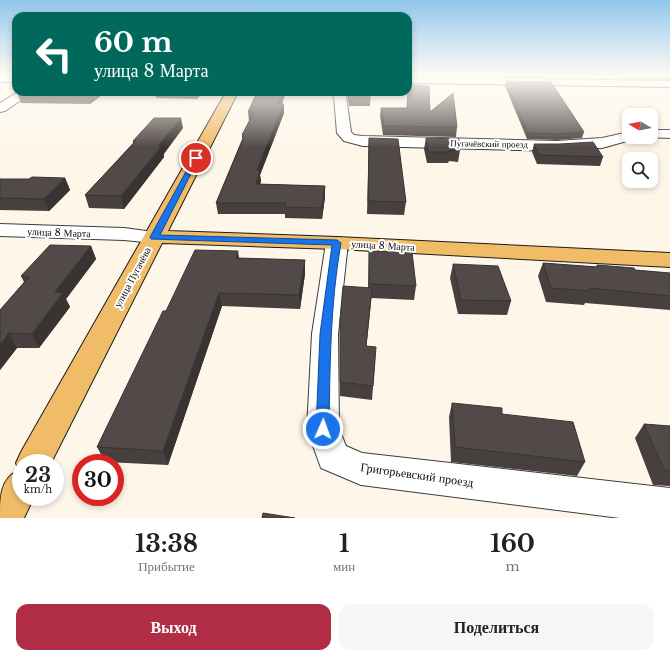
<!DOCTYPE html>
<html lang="ru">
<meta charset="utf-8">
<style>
:root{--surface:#fff;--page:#f6f6f6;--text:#222;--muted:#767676;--accent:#b12c45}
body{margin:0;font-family:"Libre Baskerville",serif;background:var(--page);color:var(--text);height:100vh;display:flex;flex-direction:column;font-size:15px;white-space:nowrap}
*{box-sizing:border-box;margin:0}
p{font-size:13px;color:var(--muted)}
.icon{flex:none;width:22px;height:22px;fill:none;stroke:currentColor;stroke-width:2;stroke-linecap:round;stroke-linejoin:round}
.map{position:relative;height:518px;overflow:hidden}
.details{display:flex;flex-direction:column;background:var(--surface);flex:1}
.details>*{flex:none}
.hud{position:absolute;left:12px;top:12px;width:400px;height:84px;border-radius:12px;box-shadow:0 2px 6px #0003;background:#00695c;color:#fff;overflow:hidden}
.needle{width:26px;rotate:280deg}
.controls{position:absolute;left:622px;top:108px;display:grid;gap:8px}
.controls a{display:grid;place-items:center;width:36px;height:36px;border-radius:8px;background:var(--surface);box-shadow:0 2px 6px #0003;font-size:20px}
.speed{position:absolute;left:12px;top:454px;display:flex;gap:8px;font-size:20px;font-weight:700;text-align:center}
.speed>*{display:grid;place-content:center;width:52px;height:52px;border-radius:50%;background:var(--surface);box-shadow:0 2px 6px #0003;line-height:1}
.speed small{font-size:10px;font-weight:400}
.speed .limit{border:6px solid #d22;background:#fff;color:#111}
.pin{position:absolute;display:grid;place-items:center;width:34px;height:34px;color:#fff;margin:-17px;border:2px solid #fff;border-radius:50%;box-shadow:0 1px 4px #0007}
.me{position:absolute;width:44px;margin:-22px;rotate:2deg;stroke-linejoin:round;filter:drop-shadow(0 0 3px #0008)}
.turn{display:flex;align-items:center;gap:14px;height:84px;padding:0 16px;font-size:18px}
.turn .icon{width:52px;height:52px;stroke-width:2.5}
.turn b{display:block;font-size:28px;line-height:34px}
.eta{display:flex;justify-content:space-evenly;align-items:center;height:68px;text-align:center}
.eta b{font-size:24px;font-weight:700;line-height:28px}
.cta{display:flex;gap:8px;margin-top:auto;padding:8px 16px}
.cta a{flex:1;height:46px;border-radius:12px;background:var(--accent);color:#fff;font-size:16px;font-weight:700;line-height:46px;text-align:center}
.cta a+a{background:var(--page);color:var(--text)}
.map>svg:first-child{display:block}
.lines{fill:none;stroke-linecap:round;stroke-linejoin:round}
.minor-casing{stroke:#3d3d3d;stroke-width:2}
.major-casing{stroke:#1b1b1b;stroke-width:2}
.minor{fill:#fff;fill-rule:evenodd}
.major{fill:#f0bc67;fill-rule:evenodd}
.wall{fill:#47403e}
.shaded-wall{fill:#393432}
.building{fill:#524a48;stroke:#393432}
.route{fill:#1a73e8;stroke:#114b97}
.labels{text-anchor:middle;stroke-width:4;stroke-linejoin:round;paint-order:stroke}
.far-street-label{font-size:9px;fill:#0a0a0a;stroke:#fff}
.street-label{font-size:10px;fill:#0a0a0a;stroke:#fff}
.near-street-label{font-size:12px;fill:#0a0a0a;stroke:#fff}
</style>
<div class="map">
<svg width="670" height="518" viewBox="0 0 670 518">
<rect width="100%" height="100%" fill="#fef7e9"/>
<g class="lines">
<defs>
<path id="minor" d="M 0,76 L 16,76 L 16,82 L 0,82 Z
M 408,77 L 670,81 L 670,87 L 408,83 Z
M 18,92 L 33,92 L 5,111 L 0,112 L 0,103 Z
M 330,92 L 343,92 L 346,96 L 351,132 L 354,135 L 363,136 L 557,141 L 602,138 L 629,132 L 629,137 L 636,137 L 634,139 L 602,148 L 557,151 L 363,146 L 344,141 L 337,133 L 334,97 Z
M 651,130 L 670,130 L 670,138 L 646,137 L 651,137 Z
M 0,224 L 124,228 L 161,233 L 164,237 L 161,241 L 154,243 L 124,240 L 0,236 Z
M 337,237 L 344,239 L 348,243 L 338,334 L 339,429 L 346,446 L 362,453 L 670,488 L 670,518 L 620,518 L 361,485 L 321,468 L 307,429 L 312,334 L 326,243 L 330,239 Z"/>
<path id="major" d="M 226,92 L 238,92 L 168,231 L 337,237 L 670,253 L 670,267 L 337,249 L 162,243 L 51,463 L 21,463 L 21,497 L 34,497 L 24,518 L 0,518 C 0,497 0,479 19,470 L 16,463 L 21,452 Z"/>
</defs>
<use href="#minor" class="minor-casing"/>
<use href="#major" class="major-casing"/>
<use href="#minor" class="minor"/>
<use href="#major" class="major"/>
</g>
<path class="wall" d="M 500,76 L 544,76 L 544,78 L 501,77 Z
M 624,76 L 670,76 L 670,80 L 628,79 Z
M 506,81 L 584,132 L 582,138 L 557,140 L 527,139 L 505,86 Z
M 24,92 L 106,92 L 90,104 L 21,103 L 18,95 Z
M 154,92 L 203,92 L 197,99 L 156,98 Z
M 257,92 L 286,92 L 282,104 L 284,113 L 260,175 L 261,181 L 260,184 L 325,186 L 325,197 L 322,219 L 285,218 L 285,214 L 218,214 L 216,203 L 242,140 L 242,135 L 249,121 L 248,112 Z
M 347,92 L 370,92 L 370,106 L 349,106 Z
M 381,108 L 430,112 L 457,127 L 456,137 L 383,135 L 380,116 Z
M 183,128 L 164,154 L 164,157 L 124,209 L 89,208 L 85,195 L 133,143 L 133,141 Z
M 369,138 L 406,202 L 404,215 L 367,214 Z
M 426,138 L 460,150 L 458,162 L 449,161 L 448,163 L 427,163 L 424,149 Z
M 534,144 L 603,157 L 600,166 L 537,164 L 532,152 Z
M 65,178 L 70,190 L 49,211 L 0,210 L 0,179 L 29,179 Z
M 91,246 L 96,259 L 66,299 L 70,307 L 39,348 L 17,348 L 0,370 L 0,310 L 24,282 L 21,276 Z
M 369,251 L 416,286 L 414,300 L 371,298 L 366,346 L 375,362 L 372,400 L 340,396 L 340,334 L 368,288 Z
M 239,258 L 305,260 L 305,274 L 300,309 L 222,306 L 168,465 L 105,462 L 97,447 L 166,311 Z
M 543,263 L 596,267 L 597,265 L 635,270 L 670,273 L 670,310 L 585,303 L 584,305 L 546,302 L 538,276 Z
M 453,264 L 511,301 L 507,315 L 458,314 L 450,278 Z
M 452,403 L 502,414 L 585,462 L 577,476 L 451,462 L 449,417 Z
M 644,424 L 670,426 L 670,486 L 653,485 L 635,438 Z"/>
<path class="shaded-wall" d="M 94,92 L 106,92 L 90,104 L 88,97 Z
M 196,92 L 203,92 L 197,99 Z
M 282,92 L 286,92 L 278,113 L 278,104 Z
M 284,104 L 284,113 L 260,175 L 261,181 L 257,195 L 256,184 L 257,170 Z
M 181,118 L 183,128 L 163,154 L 164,157 L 124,209 L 121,196 L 158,146 Z
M 65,178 L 70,190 L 49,211 L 44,199 Z
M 325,186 L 325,197 L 322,219 L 322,208 Z
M 91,246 L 96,259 L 66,299 L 70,307 L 39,348 L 32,334 L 55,292 Z
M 238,251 L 240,264 L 236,258 Z
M 305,260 L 305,274 L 300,309 L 299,295 Z
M 372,288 L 371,302 L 365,360 L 366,346 Z
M 219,293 L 222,306 L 168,465 L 163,451 Z
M 9,333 L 17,348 L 0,370 L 0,345 Z"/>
<path class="building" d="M 506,81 L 551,82 L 584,132 L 559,134 L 528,133 Z
M 408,85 L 429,86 L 430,112 L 453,93 L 457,127 L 384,126 L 381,108 L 407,108 Z
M 24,92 L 94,92 L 88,97 L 18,95 Z
M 257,92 L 282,92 L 278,104 L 284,104 L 257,170 L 260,170 L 256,184 L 325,186 L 322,208 L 285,207 L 286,203 L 216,203 L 244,136 L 242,135 L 254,112 L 248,112 Z
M 347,92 L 370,92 L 370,101 L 349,101 Z
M 154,118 L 181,118 L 158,146 L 162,146 L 121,196 L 85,195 L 136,141 L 133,141 Z
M 369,138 L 398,139 L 406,202 L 368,201 Z
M 426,138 L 459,139 L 460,150 L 450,150 L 450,152 L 428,152 Z
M 593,142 L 603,157 L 539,155 L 534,144 L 560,144 Z
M 32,177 L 65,178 L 44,199 L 0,198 L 0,179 L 29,179 Z
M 50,245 L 91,246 L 55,292 L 63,293 L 32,334 L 9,333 L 0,345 L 0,310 L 29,277 L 21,276 Z
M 195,250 L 238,251 L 236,258 L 305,260 L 299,295 L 219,293 L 163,451 L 97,447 L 163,311 L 166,311 Z
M 369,251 L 412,252 L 416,286 L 369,284 Z
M 543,263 L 598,267 L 597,265 L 634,268 L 635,270 L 670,273 L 670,296 L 589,288 L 590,291 L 551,288 Z
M 453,264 L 498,266 L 511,301 L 461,300 Z
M 343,286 L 372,288 L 366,346 L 376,347 L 373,386 L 340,382 L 340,320 Z
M 452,403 L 502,408 L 502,414 L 573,422 L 585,462 L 455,447 Z
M 644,424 L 670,426 L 670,471 L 664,470 Z
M 263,513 L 295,518 L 262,518 Z"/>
<linearGradient id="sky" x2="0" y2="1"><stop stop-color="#92c7ec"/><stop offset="0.51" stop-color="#fffbf5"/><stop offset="1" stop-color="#fffbf5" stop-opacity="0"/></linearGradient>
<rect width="670" height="148" fill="url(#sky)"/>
<path class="route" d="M 194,157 L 199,158 L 160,235 L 337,240 L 341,243 C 330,304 330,367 329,429 L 327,433 L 323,435 L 318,433 L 316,429 L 320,334 L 332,245 L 151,239 L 150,237 Z"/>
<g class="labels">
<g class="far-street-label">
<text transform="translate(489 144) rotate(1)" y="3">Пугачёвский проезд</text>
</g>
<g class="street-label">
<text transform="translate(59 232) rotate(2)" y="4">улица 8 Марта</text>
<text transform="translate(383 245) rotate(3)" y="4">улица 8 Марта</text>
<text transform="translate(132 277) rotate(-62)" y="4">улица Пугачёва</text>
</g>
<g class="near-street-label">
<text transform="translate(417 475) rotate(8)" y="4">Григорьевский проезд</text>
</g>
</g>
</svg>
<div class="controls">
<a><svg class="needle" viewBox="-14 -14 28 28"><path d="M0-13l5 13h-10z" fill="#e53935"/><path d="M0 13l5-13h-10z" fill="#767676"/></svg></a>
<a><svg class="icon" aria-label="search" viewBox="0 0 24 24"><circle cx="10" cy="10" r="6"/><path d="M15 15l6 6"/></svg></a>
</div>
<div class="speed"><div>23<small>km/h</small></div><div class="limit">30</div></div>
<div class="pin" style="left:196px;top:158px;background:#d93025"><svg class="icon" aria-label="arrive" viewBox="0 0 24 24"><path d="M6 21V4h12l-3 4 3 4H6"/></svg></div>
<svg class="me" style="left:323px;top:429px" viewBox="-20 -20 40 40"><circle r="17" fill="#1a73e8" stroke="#fff" stroke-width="3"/><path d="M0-11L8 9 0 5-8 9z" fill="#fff"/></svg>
<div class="hud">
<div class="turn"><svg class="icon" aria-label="left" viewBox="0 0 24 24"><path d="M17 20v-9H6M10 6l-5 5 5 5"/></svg><div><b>60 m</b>улица 8 Марта</div></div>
</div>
</div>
<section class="details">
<div class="eta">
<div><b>13:38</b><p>Прибытие</p></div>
<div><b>1</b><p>мин</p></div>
<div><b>160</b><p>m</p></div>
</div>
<div class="cta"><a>Выход</a><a>Поделиться</a></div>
</section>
